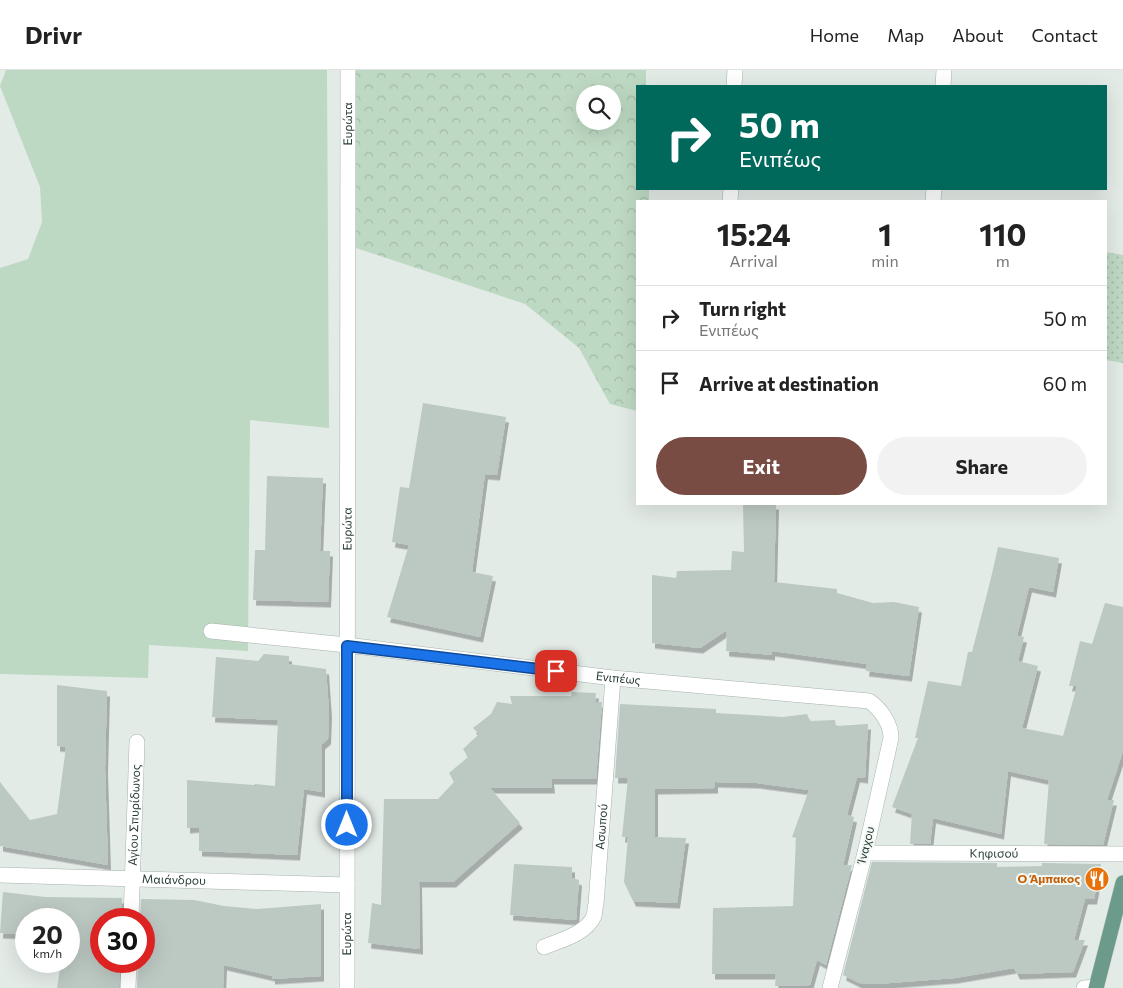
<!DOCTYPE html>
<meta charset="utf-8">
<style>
:root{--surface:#fff;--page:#f2f2f2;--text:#222;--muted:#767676;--line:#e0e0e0;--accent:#784b43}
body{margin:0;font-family:Commissioner,sans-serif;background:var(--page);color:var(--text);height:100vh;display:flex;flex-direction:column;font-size:19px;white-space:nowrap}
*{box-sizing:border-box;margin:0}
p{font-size:16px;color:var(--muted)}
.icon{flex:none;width:28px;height:28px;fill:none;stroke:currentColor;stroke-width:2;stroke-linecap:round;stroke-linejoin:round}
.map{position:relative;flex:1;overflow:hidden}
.drawer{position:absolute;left:636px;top:130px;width:471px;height:305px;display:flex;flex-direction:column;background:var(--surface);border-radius:0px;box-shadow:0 5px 20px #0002}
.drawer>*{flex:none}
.banner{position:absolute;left:636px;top:15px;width:471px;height:105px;border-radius:0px;box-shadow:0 5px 20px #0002;background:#00695c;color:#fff;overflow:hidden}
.fabs{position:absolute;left:576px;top:15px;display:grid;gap:10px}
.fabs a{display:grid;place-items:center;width:45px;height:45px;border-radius:50%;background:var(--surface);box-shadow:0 5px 20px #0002;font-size:25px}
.speed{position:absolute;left:15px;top:838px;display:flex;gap:10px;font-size:25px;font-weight:700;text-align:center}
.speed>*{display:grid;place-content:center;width:65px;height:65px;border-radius:50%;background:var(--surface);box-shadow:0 5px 20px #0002;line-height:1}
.speed small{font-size:12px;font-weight:400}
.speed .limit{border:8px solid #d22;background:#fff;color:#111}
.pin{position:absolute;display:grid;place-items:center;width:42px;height:42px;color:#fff;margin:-21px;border-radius:10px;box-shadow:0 2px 8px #0006}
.me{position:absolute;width:55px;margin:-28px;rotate:0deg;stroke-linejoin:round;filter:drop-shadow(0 0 4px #0008)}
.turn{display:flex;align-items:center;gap:18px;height:105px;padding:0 20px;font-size:22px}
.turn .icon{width:65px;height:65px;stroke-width:2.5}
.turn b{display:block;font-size:35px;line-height:42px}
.eta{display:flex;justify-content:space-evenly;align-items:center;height:85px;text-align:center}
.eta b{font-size:30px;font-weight:700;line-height:35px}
.primary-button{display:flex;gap:10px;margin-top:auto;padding:10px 20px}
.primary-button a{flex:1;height:58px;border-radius:30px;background:var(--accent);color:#fff;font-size:20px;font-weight:700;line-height:58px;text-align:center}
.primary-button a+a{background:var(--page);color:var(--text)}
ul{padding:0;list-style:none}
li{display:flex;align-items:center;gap:15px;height:65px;padding:0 20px;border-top:1px solid var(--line)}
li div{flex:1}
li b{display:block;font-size:19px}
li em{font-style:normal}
header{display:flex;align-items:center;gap:30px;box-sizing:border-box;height:70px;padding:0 25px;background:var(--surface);border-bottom:1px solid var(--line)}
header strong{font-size:24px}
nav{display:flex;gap:28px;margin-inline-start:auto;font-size:18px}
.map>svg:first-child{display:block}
.green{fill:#bed9c3}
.forest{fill:url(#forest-crowns);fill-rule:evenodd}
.park{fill:url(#park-dots)}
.building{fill:#bcc8c2;filter:url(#shadow)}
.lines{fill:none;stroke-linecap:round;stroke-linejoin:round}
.minor-casing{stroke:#a6b2ad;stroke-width:16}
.major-casing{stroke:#c2c8c6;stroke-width:16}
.minor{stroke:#fff;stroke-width:15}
.major{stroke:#6d9b8b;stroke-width:15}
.route-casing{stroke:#114b97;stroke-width:12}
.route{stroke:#1a73e8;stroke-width:9}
.labels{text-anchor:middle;stroke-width:4;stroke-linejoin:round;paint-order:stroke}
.street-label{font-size:12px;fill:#253a32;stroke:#f3f8f5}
.food-label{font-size:12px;font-weight:bold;fill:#c56008;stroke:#f3f8f5;text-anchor:end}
</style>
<header>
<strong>Drivr</strong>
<nav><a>Home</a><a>Map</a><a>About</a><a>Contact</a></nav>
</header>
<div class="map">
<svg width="1123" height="918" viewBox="0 0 1123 918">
<defs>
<pattern id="forest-crowns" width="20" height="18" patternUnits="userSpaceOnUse" patternTransform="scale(1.25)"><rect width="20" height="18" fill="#bed9c3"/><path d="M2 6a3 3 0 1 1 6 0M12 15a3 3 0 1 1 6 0" fill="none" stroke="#a3bba8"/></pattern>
<pattern id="park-dots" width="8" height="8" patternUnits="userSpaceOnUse" patternTransform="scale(1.25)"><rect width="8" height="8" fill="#bed9c3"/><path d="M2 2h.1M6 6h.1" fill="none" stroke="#a3bba8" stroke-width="1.8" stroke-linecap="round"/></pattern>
<filter id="shadow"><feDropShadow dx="3" dy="5.5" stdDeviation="0" flood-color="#0004"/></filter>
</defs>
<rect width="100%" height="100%" fill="#e3ebe7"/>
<path class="green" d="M 6,0 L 327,0 L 329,358 L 250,350 L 248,581 L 149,575 L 148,608 L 0,604 L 0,198 L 28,189 L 42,152 L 40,117 L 0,16 Z"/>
<path class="forest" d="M 356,0 L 646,0 L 646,16 L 638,16 L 638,119 L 649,119 L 649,131 L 638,131 L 637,341 L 610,334 L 579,278 L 525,234 L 356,178 ZM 585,24 L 612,24 L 612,51 L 585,51 Z"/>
<path class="park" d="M 1106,182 L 1123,185 L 1123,293 L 1106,290 Z"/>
<path class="building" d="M 423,333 L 506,347 L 497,405 L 485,404 L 472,502 L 493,506 L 480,567 L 387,547 L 409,475 L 392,472 L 400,417 L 409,418 Z
M 267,406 L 323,408 L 320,481 L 330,481 L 328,532 L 253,530 L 255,480 L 265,480 Z
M 743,434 L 776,434 L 774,512 L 837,519 L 837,523 L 873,533 L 894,532 L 919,537 L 909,606 L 866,601 L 867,594 L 772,581 L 772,585 L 726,581 L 727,560 L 700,578 L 652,573 L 652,505 L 676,508 L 677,501 L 731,500 L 732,481 L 744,482 Z
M 998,477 L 1059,488 L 1053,522 L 1029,517 L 1017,566 L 1024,567 L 1018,591 L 1038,596 L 1022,658 L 1063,666 L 1077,616 L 1069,616 L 1080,571 L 1092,574 L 1105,533 L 1123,537 L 1123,681 L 1107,730 L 1114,730 L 1103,775 L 1044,774 L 1049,710 L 1008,701 L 1001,764 L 933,748 L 930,774 L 910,774 L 912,744 L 892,737 L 918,668 L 915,668 L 928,611 L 961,616 L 968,582 L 972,582 L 991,508 Z
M 264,584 L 289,586 L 289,594 L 326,599 L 329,642 L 328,669 L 322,674 L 322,722 L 304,719 L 297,785 L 199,781 L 199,757 L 187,758 L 187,710 L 254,715 L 255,714 L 275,716 L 278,650 L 212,647 L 216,587 L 258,591 Z
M 57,615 L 107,621 L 105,698 L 108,795 L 0,776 L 0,712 L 30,750 L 57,744 L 66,677 L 57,676 Z
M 572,622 L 596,623 L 595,632 L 602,632 L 596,709 L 551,709 L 552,718 L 490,718 L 520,753 L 453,812 L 419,812 L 420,879 L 368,873 L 372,833 L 381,835 L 384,729 L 438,729 L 454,712 L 449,703 L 468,687 L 463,679 L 479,664 L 473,658 L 491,644 L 497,632 L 512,634 L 510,626 L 571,626 Z
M 620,634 L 716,639 L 716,643 L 783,647 L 807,644 L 810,651 L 835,650 L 836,656 L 868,654 L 865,708 L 857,707 L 847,745 L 854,747 L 843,796 L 852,795 L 826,895 L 817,890 L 810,915 L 775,916 L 776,904 L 712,904 L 713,838 L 793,836 L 796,768 L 792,767 L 809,720 L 757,713 L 715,712 L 715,718 L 655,719 L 655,767 L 686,768 L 677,833 L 633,831 L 624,812 L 628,767 L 622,767 L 628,708 L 615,708 Z
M 872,792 L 997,793 L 997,797 L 1042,796 L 1042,793 L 1101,794 L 1094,829 L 1085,829 L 1074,870 L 1085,870 L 1073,902 L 1017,904 L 1014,898 L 955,908 L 877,914 L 859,913 L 843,905 Z
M 514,794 L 572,797 L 572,808 L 579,810 L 576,850 L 510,845 Z
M 3,822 L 45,827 L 122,828 L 122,849 L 101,849 L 101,891 L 120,891 L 119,918 L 57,918 L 61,891 L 69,891 L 69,849 L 26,849 L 26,864 L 0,863 Z
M 141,829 L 194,830 L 224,836 L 257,839 L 321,834 L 321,906 L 272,909 L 272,906 L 224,895 L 223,918 L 137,918 L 138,891 L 144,891 L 144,849 L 140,849 Z"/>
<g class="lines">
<defs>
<g id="minor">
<path d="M 734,16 L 735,0"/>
<path d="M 943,16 L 944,0"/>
<path d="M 730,131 L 731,119"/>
<path d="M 933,131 L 934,119"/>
<path id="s1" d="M 211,561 L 347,575 L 613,608 L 869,631 C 881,639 891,654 891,668 L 865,783 L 830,918"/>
<path id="s2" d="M 865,783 L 1123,784"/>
<path id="s3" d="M 0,805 L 347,815"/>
<path id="s4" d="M 131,849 L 137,672"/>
<path id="s5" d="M 544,877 C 561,870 586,864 594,846 C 595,842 595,837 596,834 L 613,608"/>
<path d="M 128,918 L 129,891"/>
<path id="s6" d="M 347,918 L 348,0"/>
<path d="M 1084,918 L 1096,917"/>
</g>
<path id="major" d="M 1096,918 L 1123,813"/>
</defs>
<use href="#minor" class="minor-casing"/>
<use href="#major" class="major-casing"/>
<use href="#minor" class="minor"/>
<use href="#major" class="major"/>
</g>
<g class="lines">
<defs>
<path id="route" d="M 347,755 L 347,576 L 556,601"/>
</defs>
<use href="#route" class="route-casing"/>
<use href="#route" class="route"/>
</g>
<defs>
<symbol id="restaurant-disc" viewBox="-11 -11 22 22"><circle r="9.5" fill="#e8710a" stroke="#f3f8f5"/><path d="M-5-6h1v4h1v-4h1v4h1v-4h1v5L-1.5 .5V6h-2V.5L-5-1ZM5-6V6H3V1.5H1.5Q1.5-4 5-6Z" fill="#fff"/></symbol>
</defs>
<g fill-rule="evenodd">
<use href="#restaurant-disc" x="1083" y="795" width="28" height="28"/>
</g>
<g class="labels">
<g class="street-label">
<text dy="4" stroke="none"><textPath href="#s6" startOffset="864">Ευρώτα</textPath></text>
<text dy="4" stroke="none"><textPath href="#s6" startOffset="459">Ευρώτα</textPath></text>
<text dy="4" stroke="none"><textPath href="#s1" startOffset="410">Ενιπέως</textPath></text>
<text dy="4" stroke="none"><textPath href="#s4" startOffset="104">Αγίου Σπυρίδωνος</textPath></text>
<text dy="4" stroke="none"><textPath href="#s5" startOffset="150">Ασωπού</textPath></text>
<text transform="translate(866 775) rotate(-76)" y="4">Ίναχου</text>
<text dy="4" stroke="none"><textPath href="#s2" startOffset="129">Κηφισού</textPath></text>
<text dy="4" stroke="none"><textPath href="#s3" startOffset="174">Μαιάνδρου</textPath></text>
<text dy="4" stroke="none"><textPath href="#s6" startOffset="54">Ευρώτα</textPath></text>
</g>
<g class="food-label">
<text x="1080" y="813">Ο Άμπακος</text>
</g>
</g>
</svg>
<div class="fabs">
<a><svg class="icon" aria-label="search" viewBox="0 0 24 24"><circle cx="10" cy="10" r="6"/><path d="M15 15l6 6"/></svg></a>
</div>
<div class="speed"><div>20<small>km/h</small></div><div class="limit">30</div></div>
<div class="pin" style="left:556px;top:601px;background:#d93025"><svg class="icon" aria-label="arrive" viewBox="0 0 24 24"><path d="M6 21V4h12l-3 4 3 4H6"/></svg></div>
<svg class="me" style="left:347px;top:755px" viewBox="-20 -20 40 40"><circle r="17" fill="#1a73e8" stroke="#fff" stroke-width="3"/><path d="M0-11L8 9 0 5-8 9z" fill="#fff"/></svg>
<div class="banner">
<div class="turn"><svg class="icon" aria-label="right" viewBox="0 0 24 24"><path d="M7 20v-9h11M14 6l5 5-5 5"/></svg><div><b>50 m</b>Ενιπέως</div></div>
</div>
<section class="drawer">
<div class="eta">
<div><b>15:24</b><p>Arrival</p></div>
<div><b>1</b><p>min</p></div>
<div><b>110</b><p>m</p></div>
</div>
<ul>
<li><svg class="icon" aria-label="right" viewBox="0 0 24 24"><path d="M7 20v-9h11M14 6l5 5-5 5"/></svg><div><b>Turn right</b><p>Ενιπέως</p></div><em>50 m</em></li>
<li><svg class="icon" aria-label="arrive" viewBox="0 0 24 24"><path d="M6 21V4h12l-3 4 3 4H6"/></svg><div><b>Arrive at destination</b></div><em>60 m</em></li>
</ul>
<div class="primary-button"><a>Exit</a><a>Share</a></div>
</section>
</div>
